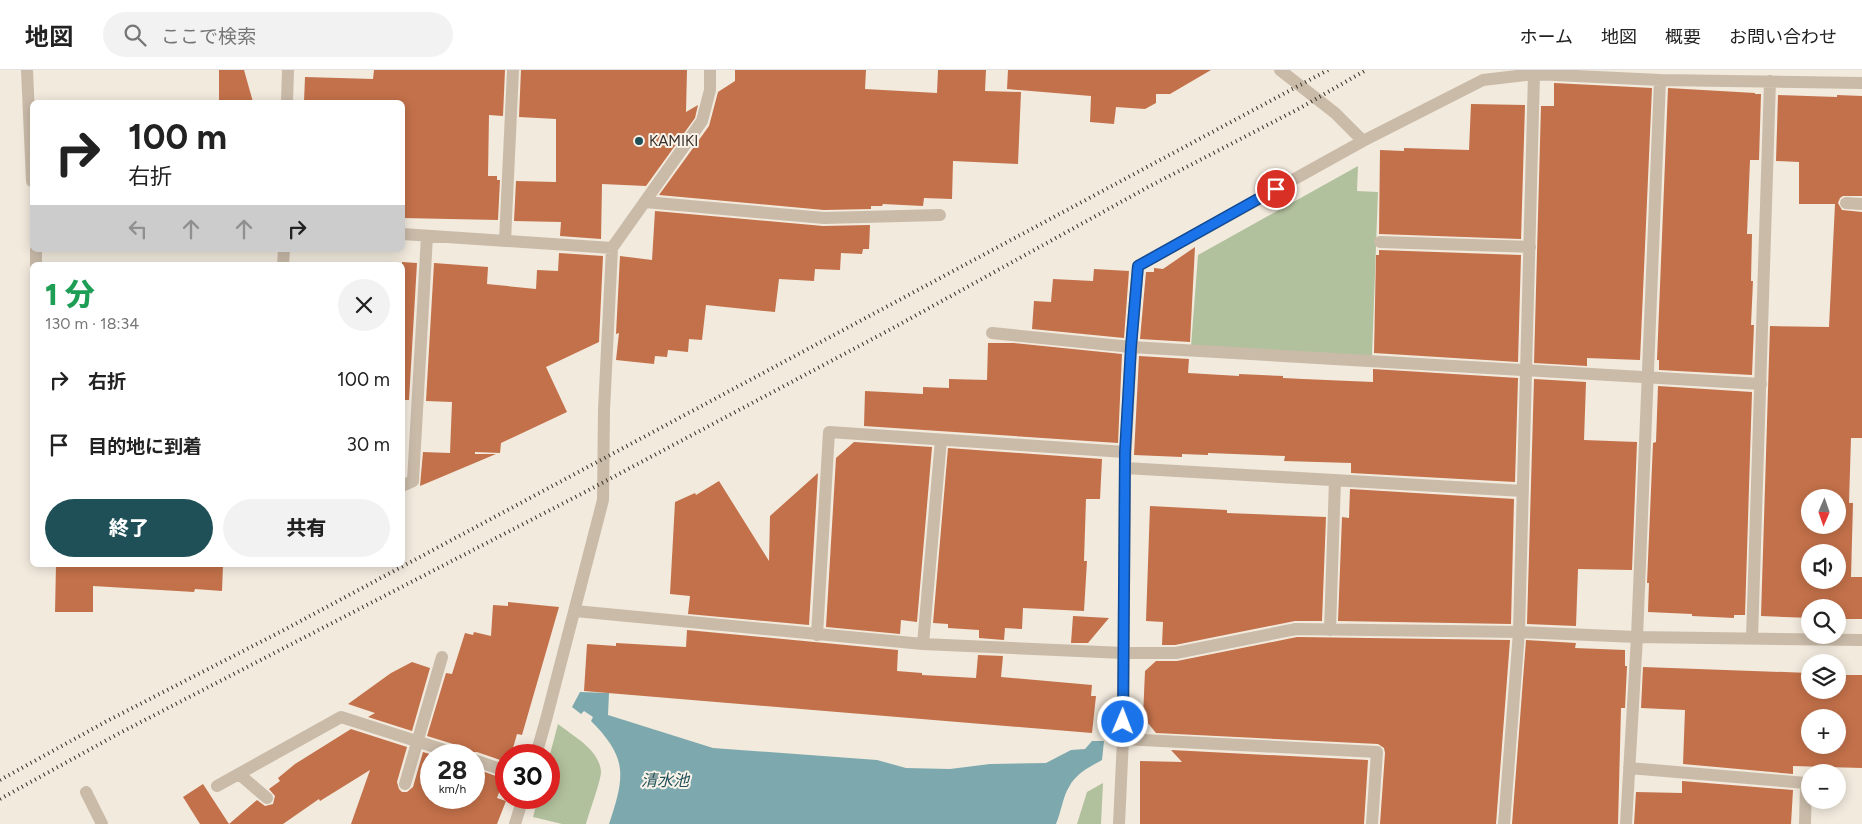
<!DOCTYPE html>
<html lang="ja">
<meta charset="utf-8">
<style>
:root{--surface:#fff;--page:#f2f2f2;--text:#222;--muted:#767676;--line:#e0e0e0;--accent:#1f5058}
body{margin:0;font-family:Figtree,"Noto Sans JP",sans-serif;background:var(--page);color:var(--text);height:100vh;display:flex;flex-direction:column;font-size:19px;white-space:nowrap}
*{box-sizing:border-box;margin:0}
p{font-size:16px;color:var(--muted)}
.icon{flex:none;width:28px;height:28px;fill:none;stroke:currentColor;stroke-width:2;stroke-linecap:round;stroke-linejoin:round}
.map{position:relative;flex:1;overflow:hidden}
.drawer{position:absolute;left:30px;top:192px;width:375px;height:305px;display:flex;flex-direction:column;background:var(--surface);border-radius:8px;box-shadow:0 2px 12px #0003}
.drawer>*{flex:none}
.hud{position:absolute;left:30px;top:30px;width:375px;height:152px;border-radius:8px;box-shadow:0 2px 12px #0003;background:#fff;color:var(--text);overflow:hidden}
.needle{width:32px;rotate:182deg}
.buttons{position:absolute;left:1801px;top:419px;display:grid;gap:10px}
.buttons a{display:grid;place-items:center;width:45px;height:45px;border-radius:50%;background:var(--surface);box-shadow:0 2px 12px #0003;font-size:25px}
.speed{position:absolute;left:420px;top:674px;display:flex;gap:10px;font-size:25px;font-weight:700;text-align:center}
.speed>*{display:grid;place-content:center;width:65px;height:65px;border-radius:50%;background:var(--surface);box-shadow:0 2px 12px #0003;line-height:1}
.speed small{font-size:12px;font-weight:400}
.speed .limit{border:8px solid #d22;background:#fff;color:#111}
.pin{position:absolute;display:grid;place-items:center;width:42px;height:42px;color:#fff;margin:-21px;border:2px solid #fff;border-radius:50%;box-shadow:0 1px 5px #0007}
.me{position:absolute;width:55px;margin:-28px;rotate:1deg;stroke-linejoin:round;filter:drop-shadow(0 0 4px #0008)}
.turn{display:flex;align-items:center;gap:18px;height:105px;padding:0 15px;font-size:22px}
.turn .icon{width:65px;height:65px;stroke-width:2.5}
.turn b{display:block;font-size:35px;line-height:42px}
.lanes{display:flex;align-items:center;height:48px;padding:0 15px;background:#0003;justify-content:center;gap:25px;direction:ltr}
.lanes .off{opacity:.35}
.round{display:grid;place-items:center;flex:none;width:52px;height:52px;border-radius:26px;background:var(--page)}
.summary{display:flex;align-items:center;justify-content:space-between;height:85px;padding:0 15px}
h1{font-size:30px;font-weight:800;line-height:38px;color:#1e9e55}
.primary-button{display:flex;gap:10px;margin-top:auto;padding:10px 15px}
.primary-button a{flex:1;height:58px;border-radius:30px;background:var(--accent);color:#fff;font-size:20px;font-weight:800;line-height:58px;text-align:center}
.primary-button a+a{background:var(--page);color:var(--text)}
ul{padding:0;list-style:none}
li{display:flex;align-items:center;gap:15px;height:65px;padding:0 15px}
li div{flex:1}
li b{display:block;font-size:19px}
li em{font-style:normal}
header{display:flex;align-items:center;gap:30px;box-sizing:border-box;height:70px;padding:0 25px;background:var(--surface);border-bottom:1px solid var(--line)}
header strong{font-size:24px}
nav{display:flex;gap:28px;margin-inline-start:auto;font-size:18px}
.search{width:350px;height:45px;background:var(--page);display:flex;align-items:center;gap:12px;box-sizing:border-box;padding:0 18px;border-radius:28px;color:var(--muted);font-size:19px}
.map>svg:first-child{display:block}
.green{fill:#b2c19d}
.water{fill:#7da9ae}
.building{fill:#c3714a;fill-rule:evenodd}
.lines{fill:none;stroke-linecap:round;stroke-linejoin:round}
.service{stroke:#cabba9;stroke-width:12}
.minor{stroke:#cabba9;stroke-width:12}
.rail{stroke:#372f29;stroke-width:4;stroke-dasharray:1 4;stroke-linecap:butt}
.route-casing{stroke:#114b97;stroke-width:12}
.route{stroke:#1a73e8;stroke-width:9}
.poi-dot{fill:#1f5058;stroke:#f9f3ea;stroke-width:2}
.labels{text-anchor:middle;stroke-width:4;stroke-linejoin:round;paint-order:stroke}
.poi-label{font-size:15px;fill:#372f29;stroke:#f9f3ea;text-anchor:start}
.water-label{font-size:16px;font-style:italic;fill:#1f5058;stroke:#f9f3ea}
</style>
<header>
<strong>地図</strong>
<div class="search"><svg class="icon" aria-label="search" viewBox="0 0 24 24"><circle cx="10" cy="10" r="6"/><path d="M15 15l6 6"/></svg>ここで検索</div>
<nav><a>ホーム</a><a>地図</a><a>概要</a><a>お問い合わせ</a></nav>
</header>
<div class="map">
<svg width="1862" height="754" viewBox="0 0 1862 754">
<rect width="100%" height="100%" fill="#f2eadd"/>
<path class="green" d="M 1358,96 L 1357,121 L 1378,122 L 1372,286 L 1191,276 L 1198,185 Z
M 558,654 C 573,666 600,680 601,702 C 601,710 589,743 586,754 L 562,754 L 533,747 L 538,728 L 549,728 L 549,688 Z
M 1103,713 L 1101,754 L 1077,754 L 1087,722 Z"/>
<path class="water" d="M 580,622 L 609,623 L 608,645 L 713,678 L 877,690 L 906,698 L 950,699 L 990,694 L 1046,693 L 1071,680 L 1085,679 L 1092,671 L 1104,671 L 1102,690 C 1090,697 1076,703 1069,717 C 1063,726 1061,743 1056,754 L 609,754 C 625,706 628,688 591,651 L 593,647 L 584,641 L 581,644 L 572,637 Z"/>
<path class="building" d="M 219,0 L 244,0 L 253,32 L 219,32 Z
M 374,0 L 505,0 L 503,46 L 489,45 L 488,106 L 497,106 L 497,110 L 500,110 L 498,150 L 402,148 L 402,32 L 304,32 L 305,7 L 373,9 Z
M 521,0 L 687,0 L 686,42 L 698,35 L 695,48 L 646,116 L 602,114 L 601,169 L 560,166 L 561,152 L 514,151 L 516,111 L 556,112 L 556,49 L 519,47 Z
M 735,0 L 866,0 L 865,19 L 937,23 L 938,0 L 986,0 L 985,21 L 1021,22 L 1018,94 L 953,91 L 952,129 L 924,128 L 923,136 L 883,134 L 882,136 L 871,136 L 871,139 L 824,140 L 659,125 L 709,56 L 718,22 L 735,11 Z
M 1008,0 L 1211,0 L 1170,24 L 1156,24 L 1156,33 L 1145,39 L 1116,37 L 1114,54 L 1090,52 L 1091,26 L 1007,19 Z
M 1554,13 L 1652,18 L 1640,290 L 1587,288 L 1587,296 L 1534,293 L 1541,36 L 1554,36 Z
M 1668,18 L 1755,23 L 1755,24 L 1761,24 L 1759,90 L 1750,90 L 1747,164 L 1752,164 L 1751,211 L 1753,211 L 1751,255 L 1754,255 L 1752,305 L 1659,300 L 1659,290 L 1657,290 Z
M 1778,25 L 1837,27 L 1837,25 L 1862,26 L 1862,126 L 1843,126 L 1840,128 L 1838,133 L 1842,140 L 1862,142 L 1862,368 L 1851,368 L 1849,433 L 1853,433 L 1851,507 L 1862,507 L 1862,549 L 1838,549 L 1838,538 L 1810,538 L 1810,548 L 1761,546 L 1770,256 L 1829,257 L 1835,134 L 1799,134 L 1799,92 L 1776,91 ZM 1810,428 L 1838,428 L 1838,455 L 1810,455 ZM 1810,482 L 1838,482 L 1838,510 L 1810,510 Z
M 1471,34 L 1525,35 L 1521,169 L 1379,164 L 1380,80 L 1404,81 L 1404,78 L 1469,80 Z
M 655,141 L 823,156 L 870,155 L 869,179 L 863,179 L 862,184 L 841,183 L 840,200 L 815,199 L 814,211 L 779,209 L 775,242 L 706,235 L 702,270 L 689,269 L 688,282 L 668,280 L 667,287 L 655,286 L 654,294 L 616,290 L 619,263 L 616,264 L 620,186 L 652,190 Z
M 1195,177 L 1190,272 L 1140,269 L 1146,202 L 1154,202 L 1154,198 L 1163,199 Z
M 1379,180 L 1521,185 L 1518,292 L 1374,283 L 1376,185 L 1379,185 Z
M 559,183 L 603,186 L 599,272 L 546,297 L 567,342 L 501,373 L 500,383 L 475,382 L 475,384 L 496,384 L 420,416 L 423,382 L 450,383 L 452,332 L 426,331 L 434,193 L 488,197 L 487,214 L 536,219 L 537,200 L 558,201 Z
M 402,192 L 417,193 L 409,330 L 402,330 Z
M 1094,199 L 1129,201 L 1124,268 L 1032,259 L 1034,231 L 1051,232 L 1053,209 L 1093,211 Z
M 988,273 L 1014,273 L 1122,284 L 1118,373 L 864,356 L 865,321 L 923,324 L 923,317 L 949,318 L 949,309 L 987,310 Z
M 1139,286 L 1189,289 L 1188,303 L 1239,306 L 1239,304 L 1283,306 L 1283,308 L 1303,309 L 1373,312 L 1373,299 L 1518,308 L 1515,412 L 1351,403 L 1351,393 L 1284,391 L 1285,386 L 1208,383 L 1208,385 L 1182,384 L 1182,387 L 1134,385 Z
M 1534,309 L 1586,312 L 1584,370 L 1637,372 L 1632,500 L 1578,499 L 1576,556 L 1527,554 Z
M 1658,316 L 1752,322 L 1745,545 L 1734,545 L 1734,548 L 1692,546 L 1692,544 L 1648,542 L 1649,513 L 1647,513 L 1653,373 L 1656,372 Z
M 854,372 L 932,377 L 917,552 L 901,550 L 900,564 L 826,557 L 836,388 Z
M 948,378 L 1102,389 L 1100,429 L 1086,429 L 1084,491 L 1087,491 L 1084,541 L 1023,538 L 1022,559 L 1005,558 L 1004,570 L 979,568 L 979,560 L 948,558 L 948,554 L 933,553 Z
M 818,403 L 809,555 L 688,544 L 690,526 L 670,524 L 675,432 L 695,423 L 696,425 L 719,411 L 769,491 L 770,446 Z
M 1350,419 L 1514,429 L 1511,554 L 1338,551 L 1342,447 L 1349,448 Z
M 1150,436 L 1227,440 L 1227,443 L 1326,447 L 1322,551 L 1295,551 L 1175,575 L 1162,575 L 1163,552 L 1146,551 Z
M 56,495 L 223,495 L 222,521 L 195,519 L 194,522 L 93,516 L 93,542 L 55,542 Z
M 508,532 L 559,537 L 522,665 L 517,664 L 511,685 L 506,685 L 506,692 L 477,682 L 472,682 L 468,685 L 466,680 L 463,677 L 427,666 L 446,603 L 452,604 L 465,563 L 473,565 L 474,562 L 491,566 L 493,535 L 508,536 Z
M 1073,546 L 1109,548 L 1088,573 L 1071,573 Z
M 687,560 L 898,580 L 897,601 L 922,603 L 922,605 L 976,608 L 978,585 L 1003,586 L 1001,607 L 1092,615 L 1091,626 L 1096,626 L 1092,663 L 584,621 L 587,574 L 616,576 L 616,573 L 686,577 Z
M 1297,567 L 1510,570 L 1496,754 L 1380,754 L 1385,683 L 1384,678 L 1378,674 L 1156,663 L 1143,647 L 1145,601 L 1156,591 L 1177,591 Z
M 1526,570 L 1576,573 L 1575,578 L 1625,580 L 1625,596 L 1627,596 L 1625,638 L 1621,638 L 1618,754 L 1512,754 Z
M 412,592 L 430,598 L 412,661 L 368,647 L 375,643 L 348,634 L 391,603 Z
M 1643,597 L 1810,603 L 1810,620 L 1838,620 L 1838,605 L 1862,605 L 1862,698 L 1793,696 L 1793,704 L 1683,694 L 1685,640 L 1641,638 ZM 1810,648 L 1838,648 L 1838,675 L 1810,675 Z
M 351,659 L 407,677 L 397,712 L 399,719 L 402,722 L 407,722 L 413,717 L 423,682 L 433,685 L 431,685 L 431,728 L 474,728 L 474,698 L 504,709 L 497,728 L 506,731 L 497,754 L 351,754 L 370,700 L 320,731 L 319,729 L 283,754 L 200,754 L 183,727 L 203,714 L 229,754 L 257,730 L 265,736 L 273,734 L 275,726 L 269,719 L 280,711 L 278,708 L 295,694 Z
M 1171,680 L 1368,690 L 1364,754 L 1140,754 L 1140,691 L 1182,692 Z
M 1682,711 L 1793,720 L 1791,754 L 1634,754 L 1636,722 L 1682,723 Z"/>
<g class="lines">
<path class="service" d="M 1380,172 L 1530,177"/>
<path class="minor" d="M 27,0 L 32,111
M 1280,0 L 1335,43 L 1363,71
M 287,32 L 288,0
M 645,132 L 824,148 L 940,145
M 1846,133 L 1862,134
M 402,164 L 612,178
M 505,171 L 513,0
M 36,180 L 36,195
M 283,195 L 284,180
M 992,263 L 1131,277 L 1761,314
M 1125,398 L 1523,421
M 402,416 L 413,411 L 427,166
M 575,541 L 923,574 L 1124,583 L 1176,583 L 1296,559 L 1519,562 L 1637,567 L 1862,570
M 1330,560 L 1335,410
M 817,565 L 829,362 L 1125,382
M 1752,568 L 1770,11
M 923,574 L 941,370
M 1123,669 L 1377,682 L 1372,754
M 536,685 L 547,646 L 603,430 L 604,340 L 612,178 L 702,51 L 710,20 L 710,0
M 474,690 L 506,701
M 1629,698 L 1806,713 L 1805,754
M 239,704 L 267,728
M 405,714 L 442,587
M 217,716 L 341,647 L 460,685
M 86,722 L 102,754
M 515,754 L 523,728
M 1119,754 L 1123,669 L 1125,398 L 1131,277 L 1138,196 L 1363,71 L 1483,10 L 1534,4 L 1660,10 L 1862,13
M 1504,754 L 1519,562 L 1534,4
M 1626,754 L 1637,567 L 1660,10"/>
<path class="rail" d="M 0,710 L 107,651 L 282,561 L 1328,0
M 0,729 L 116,665 L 585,422 L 893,258 L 1150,116 L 1302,37 L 1366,0"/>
</g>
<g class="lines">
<defs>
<path id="route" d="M 1123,652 L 1125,382 L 1131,277 L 1138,196 L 1276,119"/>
</defs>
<use href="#route" class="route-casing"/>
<use href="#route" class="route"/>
</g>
<circle class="poi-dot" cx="639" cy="71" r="5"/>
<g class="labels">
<g class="poi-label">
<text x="649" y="76">KAMIKI</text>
</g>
<g class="water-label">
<text x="665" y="716">清水池</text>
</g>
</g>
</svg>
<div class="buttons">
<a><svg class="needle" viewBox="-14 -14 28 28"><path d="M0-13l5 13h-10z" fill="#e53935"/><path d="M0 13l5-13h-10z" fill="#767676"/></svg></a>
<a><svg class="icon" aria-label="sound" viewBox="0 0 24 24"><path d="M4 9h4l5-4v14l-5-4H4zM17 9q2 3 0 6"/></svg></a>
<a><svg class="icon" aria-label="search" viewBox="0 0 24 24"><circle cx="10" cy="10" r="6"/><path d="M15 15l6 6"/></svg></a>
<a><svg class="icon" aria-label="layers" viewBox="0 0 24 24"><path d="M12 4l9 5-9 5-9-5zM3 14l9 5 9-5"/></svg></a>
<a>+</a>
<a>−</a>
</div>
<div class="speed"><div>28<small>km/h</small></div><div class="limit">30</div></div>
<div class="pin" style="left:1276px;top:119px;background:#d93025"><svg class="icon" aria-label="arrive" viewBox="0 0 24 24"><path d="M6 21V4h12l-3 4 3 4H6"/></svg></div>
<svg class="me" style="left:1123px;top:652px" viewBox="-20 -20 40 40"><circle r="17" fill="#1a73e8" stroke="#fff" stroke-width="3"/><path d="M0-11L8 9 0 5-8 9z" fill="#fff"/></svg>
<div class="hud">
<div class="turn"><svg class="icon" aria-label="right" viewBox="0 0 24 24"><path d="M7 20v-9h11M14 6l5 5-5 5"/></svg><div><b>100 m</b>右折</div></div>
<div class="lanes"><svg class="icon off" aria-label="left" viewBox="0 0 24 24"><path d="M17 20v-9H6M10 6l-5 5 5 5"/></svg><svg class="icon off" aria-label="ahead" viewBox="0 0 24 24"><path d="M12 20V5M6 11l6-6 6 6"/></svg><svg class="icon off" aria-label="ahead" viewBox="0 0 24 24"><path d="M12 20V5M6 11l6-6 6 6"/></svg><svg class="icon" aria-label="right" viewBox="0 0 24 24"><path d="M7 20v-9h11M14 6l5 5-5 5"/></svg></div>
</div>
<section class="drawer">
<div class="summary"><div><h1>1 分</h1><p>130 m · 18:34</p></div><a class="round"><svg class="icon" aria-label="close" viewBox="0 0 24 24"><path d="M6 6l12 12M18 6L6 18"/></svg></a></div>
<ul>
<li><svg class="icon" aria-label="right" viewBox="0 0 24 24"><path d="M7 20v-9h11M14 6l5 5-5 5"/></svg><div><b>右折</b></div><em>100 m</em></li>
<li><svg class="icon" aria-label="arrive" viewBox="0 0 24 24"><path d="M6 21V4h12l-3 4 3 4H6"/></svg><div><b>目的地に到着</b></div><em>30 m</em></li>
</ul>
<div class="primary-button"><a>終了</a><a>共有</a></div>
</section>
</div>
